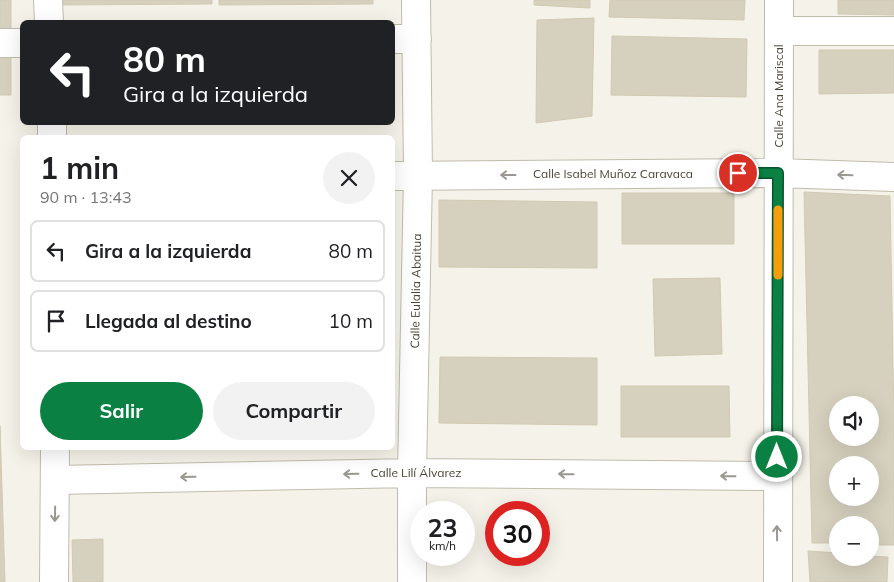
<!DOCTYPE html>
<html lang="es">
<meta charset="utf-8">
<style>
:root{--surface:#fff;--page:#f2f2f2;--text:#202124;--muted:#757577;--line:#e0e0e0;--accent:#0b8043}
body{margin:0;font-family:Mulish,sans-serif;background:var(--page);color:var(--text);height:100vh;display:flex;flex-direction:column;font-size:19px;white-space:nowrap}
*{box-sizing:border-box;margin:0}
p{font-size:16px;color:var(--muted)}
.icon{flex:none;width:28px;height:28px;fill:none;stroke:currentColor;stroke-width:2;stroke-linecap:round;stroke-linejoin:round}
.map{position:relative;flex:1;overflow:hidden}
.side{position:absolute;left:20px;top:135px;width:375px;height:315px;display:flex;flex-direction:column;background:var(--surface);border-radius:8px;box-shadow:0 5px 20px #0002}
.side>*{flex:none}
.guide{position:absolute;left:20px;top:20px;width:375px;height:105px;border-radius:8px;box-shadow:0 5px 20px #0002;background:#202124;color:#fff;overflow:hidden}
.tools{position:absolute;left:829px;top:396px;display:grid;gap:10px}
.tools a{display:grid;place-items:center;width:50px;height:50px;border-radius:50%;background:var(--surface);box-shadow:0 5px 20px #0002;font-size:25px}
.speed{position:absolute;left:410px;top:501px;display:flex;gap:10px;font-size:25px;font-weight:700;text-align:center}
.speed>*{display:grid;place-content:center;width:65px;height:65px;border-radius:50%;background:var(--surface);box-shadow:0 5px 20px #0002;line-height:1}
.speed small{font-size:12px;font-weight:400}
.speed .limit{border:8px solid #d22;background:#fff;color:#111}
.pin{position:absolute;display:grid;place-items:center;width:42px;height:42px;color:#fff;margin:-21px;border:2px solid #fff;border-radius:50%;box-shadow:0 1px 5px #0007}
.me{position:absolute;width:55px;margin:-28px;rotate:0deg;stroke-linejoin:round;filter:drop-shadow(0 0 4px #0008)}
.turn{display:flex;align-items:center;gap:18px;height:105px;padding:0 20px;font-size:22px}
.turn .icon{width:65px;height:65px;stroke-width:2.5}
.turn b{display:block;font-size:35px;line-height:42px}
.round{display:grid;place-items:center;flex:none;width:52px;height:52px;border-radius:26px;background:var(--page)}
.overview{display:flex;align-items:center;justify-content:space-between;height:85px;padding:0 20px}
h1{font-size:30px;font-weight:700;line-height:38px}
.primary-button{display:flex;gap:10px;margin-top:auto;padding:10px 20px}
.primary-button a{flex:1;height:58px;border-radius:30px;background:var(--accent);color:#fff;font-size:20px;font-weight:700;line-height:58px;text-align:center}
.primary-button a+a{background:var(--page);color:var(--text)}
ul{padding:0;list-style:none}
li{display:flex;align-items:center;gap:15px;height:62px;margin:0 10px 8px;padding:0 10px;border:2px solid var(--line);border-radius:8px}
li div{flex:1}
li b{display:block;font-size:19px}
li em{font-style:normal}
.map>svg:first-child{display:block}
.building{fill:#d6d0be;stroke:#d1c9b2;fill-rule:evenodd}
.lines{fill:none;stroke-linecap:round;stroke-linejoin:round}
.minor-casing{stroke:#c0bcac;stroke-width:30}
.minor{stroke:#fff;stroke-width:28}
.oneway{stroke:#9b9891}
.route-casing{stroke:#07532c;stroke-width:12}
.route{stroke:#0b8043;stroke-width:9}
.slow{stroke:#f59e0b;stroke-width:9}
.labels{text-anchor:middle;stroke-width:4.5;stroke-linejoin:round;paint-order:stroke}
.street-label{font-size:12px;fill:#494437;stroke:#fff}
</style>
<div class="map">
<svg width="894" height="582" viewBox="0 0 894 582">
<rect width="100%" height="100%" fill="#f5f3e9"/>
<path class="building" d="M 0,0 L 11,0 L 11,34 L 0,34 Z
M 58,0 L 212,0 L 212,4 L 58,5 Z
M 219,0 L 373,0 L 373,4 L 219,5 Z
M 534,0 L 590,0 L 590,8 L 534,5 Z
M 610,0 L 745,0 L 744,20 L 609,17 Z
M 838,0 L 894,0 L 894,15 L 838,14 Z
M 594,18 L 592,116 L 536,123 L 537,20 Z
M 612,36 L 747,39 L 746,97 L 611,95 Z
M 819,50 L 894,50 L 894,93 L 819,94 Z
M 0,57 L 11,57 L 11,95 L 0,95 Z
M 804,192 L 890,196 L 894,422 L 894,545 L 870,545 L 870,525 L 838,525 L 838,543 L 812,543 ZM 838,405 L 870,405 L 870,438 L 838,438 ZM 838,465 L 870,465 L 870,498 L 838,498 Z
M 622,193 L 734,193 L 734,244 L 622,244 Z
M 439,200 L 597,202 L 597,268 L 439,267 Z
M 720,278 L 722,354 L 655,356 L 653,279 Z
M 440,357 L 597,358 L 597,425 L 439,423 Z
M 621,386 L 729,386 L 730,437 L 621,437 Z
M 0,426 L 5,582 L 0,582 Z
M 103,539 L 103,582 L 73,582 L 72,540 Z
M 808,551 L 838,553 L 838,558 L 870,558 L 870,556 L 888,557 L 887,582 L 810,582 Z"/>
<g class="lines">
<defs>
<path id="minor" d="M 48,0 L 49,22
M 779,31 L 894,31
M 392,39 L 417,39
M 0,43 L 22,43
M 52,122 L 52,138
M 392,176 L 778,173 L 894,177
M 55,480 L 412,473 L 777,476
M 54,582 L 55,448
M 412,582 L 412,473 L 418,175 L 416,0
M 778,582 L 779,0"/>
</defs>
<use href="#minor" class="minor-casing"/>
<use href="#minor" class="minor"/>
</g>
<defs><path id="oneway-shaft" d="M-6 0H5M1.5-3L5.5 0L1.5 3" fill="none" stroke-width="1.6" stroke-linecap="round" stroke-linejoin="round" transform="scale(1.25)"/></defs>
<g class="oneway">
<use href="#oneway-shaft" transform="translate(508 175) rotate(180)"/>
<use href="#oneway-shaft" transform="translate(845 175) rotate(-178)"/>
<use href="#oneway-shaft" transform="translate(351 474) rotate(179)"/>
<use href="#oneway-shaft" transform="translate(566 474) rotate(-179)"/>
<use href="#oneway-shaft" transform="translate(728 476) rotate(-179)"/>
<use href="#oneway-shaft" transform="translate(188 477) rotate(179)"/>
<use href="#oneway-shaft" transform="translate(55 514) rotate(91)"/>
<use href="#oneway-shaft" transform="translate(777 533) rotate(-91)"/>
</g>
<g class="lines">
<defs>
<path id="route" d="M 738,173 L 778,173 L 777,457"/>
</defs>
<use href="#route" class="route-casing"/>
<use href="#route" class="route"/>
<path class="slow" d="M 778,275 L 778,210"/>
</g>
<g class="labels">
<g class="street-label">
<text transform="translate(779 96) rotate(-90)" y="4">Calle Ana Mariscal</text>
<text x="613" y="178">Calle Isabel Muñoz Caravaca</text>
<text transform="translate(416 291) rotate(-89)" y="4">Calle Eulalia Abaitua</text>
<text x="416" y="477">Calle Lilí Álvarez</text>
</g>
</g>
</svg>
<div class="tools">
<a><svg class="icon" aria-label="sound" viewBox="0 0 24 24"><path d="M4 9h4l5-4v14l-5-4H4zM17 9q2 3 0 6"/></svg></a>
<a>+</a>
<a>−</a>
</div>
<div class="speed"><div>23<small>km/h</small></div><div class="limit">30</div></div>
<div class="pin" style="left:738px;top:173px;background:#d93025"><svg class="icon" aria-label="arrive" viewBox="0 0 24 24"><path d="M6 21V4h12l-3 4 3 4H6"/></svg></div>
<svg class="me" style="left:777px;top:457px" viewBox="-20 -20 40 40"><circle r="17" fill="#0b8043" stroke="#fff" stroke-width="3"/><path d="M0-11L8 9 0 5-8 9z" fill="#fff"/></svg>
<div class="guide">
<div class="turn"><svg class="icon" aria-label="left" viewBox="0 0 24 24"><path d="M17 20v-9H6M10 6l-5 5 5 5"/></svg><div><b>80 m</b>Gira a la izquierda</div></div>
</div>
<section class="side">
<div class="overview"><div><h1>1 min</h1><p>90 m · 13:43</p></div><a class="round"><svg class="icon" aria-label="close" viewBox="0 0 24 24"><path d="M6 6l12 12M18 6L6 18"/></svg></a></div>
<ul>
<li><svg class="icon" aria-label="left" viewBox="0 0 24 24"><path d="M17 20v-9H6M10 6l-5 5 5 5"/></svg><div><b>Gira a la izquierda</b></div><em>80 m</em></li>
<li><svg class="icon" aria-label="arrive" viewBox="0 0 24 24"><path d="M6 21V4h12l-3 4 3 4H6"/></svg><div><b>Llegada al destino</b></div><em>10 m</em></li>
</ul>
<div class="primary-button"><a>Salir</a><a>Compartir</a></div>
</section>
</div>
